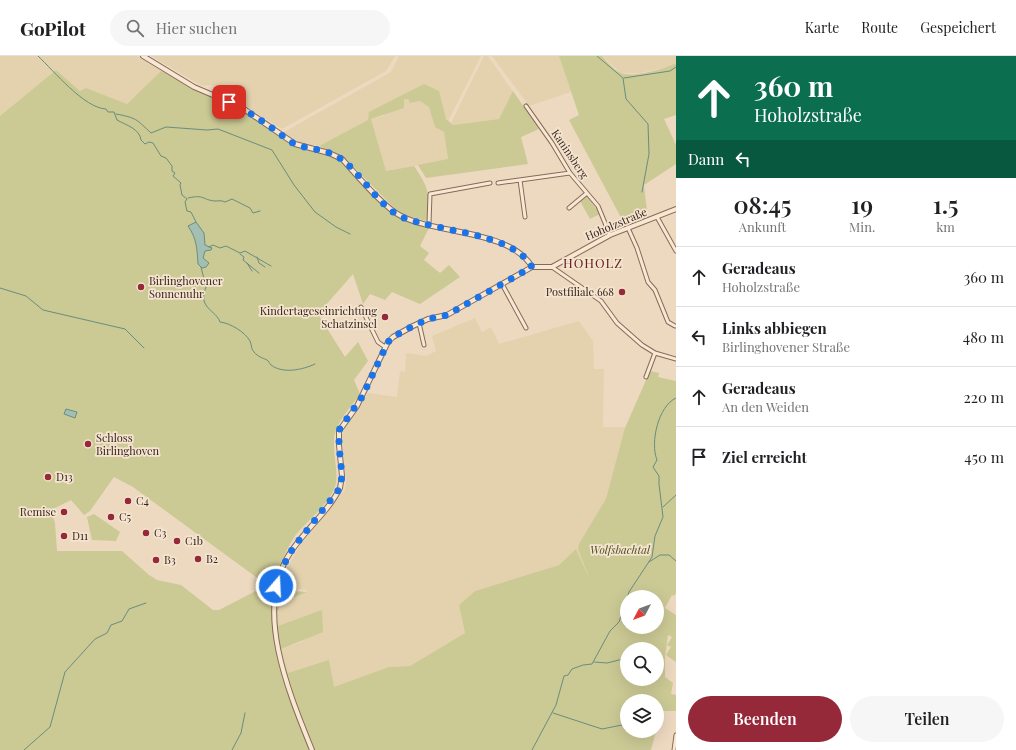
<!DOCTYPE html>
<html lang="de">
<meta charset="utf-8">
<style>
:root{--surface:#fff;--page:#f6f6f6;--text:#202124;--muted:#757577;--line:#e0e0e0;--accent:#952839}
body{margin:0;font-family:"Playfair Display",serif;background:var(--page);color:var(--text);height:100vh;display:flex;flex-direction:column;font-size:15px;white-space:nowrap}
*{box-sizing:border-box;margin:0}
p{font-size:13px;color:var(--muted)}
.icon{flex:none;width:22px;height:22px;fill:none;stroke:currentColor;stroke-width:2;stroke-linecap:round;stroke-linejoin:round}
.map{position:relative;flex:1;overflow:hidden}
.panel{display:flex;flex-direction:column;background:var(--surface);width:340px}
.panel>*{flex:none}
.top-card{background:#0b6e4f;color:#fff;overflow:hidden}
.needle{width:26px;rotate:229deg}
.fabs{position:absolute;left:620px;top:534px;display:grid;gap:8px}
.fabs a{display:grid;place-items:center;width:44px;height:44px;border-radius:50%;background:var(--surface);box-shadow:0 4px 16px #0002;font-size:20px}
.pin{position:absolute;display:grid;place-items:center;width:34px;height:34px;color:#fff;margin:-17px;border-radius:8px;box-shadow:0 2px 6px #0006}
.me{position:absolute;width:44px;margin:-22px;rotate:19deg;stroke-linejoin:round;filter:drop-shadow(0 0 3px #0008)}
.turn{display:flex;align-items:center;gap:14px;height:84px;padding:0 12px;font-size:18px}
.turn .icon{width:52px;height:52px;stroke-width:2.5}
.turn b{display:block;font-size:28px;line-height:34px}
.then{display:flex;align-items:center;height:38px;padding:0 12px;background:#0003;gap:8px;font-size:15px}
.eta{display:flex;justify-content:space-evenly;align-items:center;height:68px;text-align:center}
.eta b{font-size:24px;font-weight:600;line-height:28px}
.button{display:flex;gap:8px;margin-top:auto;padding:8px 12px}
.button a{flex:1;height:46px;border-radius:24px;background:var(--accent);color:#fff;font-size:16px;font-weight:600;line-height:46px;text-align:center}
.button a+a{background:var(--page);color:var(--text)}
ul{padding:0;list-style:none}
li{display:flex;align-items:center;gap:12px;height:60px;padding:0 12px;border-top:1px solid var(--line)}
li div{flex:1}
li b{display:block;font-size:15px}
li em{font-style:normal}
header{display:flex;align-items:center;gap:24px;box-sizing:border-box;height:56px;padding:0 20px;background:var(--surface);border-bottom:1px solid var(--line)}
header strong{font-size:19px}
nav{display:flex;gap:22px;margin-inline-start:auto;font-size:14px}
.search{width:280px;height:36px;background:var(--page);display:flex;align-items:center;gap:10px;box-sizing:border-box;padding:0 14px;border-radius:22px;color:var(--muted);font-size:15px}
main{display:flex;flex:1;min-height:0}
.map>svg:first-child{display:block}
.farmland{fill:#e3d2ad}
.green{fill:#cbc994;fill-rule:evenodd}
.water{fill:#a3bfb3;stroke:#6a8d7f}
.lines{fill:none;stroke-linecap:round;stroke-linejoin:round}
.stream{stroke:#6a8d7f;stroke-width:1}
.minor-casing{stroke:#866a58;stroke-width:5}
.tertiary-casing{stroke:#866a58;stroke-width:6}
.minor{stroke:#f8e8d3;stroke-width:3}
.tertiary{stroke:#f8e8d3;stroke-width:4}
.route{stroke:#1a73e8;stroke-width:7;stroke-dasharray:0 12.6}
.poi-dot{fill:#952839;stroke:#f5e4cf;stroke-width:1.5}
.labels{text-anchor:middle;stroke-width:3.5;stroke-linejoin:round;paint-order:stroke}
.street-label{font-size:11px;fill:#36251c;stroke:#f5e4cf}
.poi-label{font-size:11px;fill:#36251c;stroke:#f5e4cf;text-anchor:start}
.park-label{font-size:11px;font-style:italic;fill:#4d5223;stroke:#f5e4cf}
.quarter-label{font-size:13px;letter-spacing:1px;fill:#62201c;stroke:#f5e4cf}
</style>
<header>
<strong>GoPilot</strong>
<div class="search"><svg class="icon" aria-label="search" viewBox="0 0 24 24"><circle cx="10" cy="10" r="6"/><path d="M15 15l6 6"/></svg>Hier suchen</div>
<nav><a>Karte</a><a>Route</a><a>Gespeichert</a></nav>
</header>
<main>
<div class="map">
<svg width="676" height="694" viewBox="0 0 676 694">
<rect width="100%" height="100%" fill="#edd9c0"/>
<path class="farmland" d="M 0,0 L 137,0 L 161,15 L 127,48 L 86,32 L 80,35 L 56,14 L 0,60 Z
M 151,0 L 395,0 L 386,15 L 282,73 L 212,29 L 202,30 Z
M 399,0 L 481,0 L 448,65 L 424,28 L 368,64 L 319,90 L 306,88 L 293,83 L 284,76 L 391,16 Z
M 484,0 L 488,0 L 514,37 L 499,63 L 453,69 L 451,67 Z
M 492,0 L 559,0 L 571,36 L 529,50 Z
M 602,0 L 676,0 L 676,7 L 669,11 L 639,17 L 621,17 Z
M 404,43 L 408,43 L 411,47 L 420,45 L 430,51 L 435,71 L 444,76 L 448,104 L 386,115 L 371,63 L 383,60 Z
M 475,262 L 482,276 L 491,271 L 499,288 L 579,265 L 593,285 L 594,313 L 604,313 L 603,371 L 626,371 L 591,526 L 576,493 L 559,509 L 475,535 L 459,549 L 465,577 L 410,610 L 389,611 L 334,632 L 288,617 L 281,593 L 304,585 L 278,570 L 276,562 L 278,551 L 282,547 L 307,536 L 307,534 L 280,531 L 287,512 L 301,488 L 345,434 L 346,424 L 342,381 L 344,372 L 359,353 L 368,337 L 397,341 L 400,315 L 405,316 L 406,297 L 426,300 L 436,295 L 432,280 Z"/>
<path class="green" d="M 559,0 L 602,0 C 606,5 614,14 621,17 C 632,22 666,13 676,7 L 676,59 L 664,63 L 676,89 L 676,108 L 644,129 L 648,164 L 626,171 L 569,64 L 579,59 Z
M 56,14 L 80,35 L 86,32 L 127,48 L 161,15 L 244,56 L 293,90 L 331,100 L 342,107 L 391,156 L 402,163 L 430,170 L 420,190 L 429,197 L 424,204 L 440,217 L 449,209 L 460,221 L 420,248 L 392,236 L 385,244 L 370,238 L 363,248 L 353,218 L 318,258 L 345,301 L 358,286 L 368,305 L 354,324 L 360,338 C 351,352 334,367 334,385 C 333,399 338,413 336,427 C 331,448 307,464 295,480 C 284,496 280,514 267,527 L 263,526 L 133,431 L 114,421 L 90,455 L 84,459 L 71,444 L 51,454 L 55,467 L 57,495 L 122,495 L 149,519 L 157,524 L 181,529 L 213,554 L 219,554 L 262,532 L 276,537 L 277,534 L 307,536 C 291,543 271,547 278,570 L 322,554 L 323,576 L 281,593 L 288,617 L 329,604 L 334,631 L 389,611 L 410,610 L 465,577 L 459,549 L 475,535 L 559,509 L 576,493 L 590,524 L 578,493 L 579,488 L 606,443 L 625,372 L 650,315 L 659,317 L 658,321 L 676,325 L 676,537 L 674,540 L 672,539 L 665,552 L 676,559 L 676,606 L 666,599 L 671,591 L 667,589 L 672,581 L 668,579 L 665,601 L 665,621 L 673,627 L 671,638 L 676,639 L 676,655 L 661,655 L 657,671 L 657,645 L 627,645 L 627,675 L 656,675 L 651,694 L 0,694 L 0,60 ZM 195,180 L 205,189 L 210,191 L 211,194 L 205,195 L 203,202 L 206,205 L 198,203 L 198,195 ZM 627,541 L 657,541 L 657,571 L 627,571 ZM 627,593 L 657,593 L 657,623 L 627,623 Z
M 424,28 L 439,35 L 446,63 L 453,69 L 499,63 L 513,35 L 539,73 L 521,81 L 528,108 L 426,122 L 418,109 L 448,103 L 444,76 L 435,71 L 429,51 L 420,45 L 410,47 L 408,43 L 404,43 L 404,52 L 371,63 L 386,115 L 414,110 C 430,134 429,136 428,163 L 426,165 L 399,157 L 346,103 L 338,98 L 319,90 L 368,64 L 369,56 Z
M 586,139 L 600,158 L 590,163 L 580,145 Z
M 94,458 L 120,476 L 116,485 L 92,484 L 87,461 Z"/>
<path class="water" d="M 196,166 L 204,177 L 205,189 L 212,192 L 211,194 L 205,195 L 203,202 L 209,207 L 206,211 L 202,212 L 198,208 C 197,193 197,183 188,170 Z
M 66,353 L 77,356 L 75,362 L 64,358 Z"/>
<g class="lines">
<path class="stream" d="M 38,0 C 54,15 84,52 106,53 L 108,56 L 114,56 L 117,64 C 126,69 140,73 141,84 L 145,88 L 149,86 L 153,87 L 161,100 L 166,102 L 172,110 L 172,115 L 175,117 L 173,120 L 181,127 L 180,129 L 182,139 L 187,143 L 185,146 L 187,155 L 191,156 L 196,166
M 597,0 L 623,22 L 626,43 L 648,68 L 649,98 L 642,136
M 624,22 L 670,15 L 676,11
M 116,58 C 137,62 136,63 151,77 L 166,71 L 207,74 L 218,73 L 272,94 L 294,129 L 315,156 L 336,171 L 350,178
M 188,142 C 205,138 202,144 215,145 C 219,145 221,144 225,146 L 232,143 L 250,152 L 253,157 L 260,155
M 209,191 L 213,189 L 220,192 L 226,190 L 240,197 L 245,195 L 271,210
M 240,198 L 244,201 L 243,204 L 259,217
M 257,201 L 259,207 L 265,211
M 247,207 L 252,215
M 201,211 L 204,223 L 202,227 L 206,231 C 197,252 216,254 220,266 C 230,267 245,276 250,285 C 252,290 251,293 254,296 C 258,301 263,302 267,304 C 269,305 269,307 271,309 C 283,318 302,314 315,308
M 0,232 L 26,240 L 43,254 L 125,273 L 144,292
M 663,451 L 676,439
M 649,506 L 660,499 L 669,499 L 676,505
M 594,606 L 607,607 L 627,602
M 553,657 L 602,673 L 627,668
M 24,694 L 50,671 L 65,616 L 95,583 L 107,577 L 111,569 L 122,565 L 129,553 L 146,547
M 232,694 L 241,677 L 245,657
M 532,694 L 556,649 L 564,620 L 568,619 L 572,613 L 583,609 L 592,608 L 610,575 L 619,566 L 629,536 L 652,501 L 655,480 L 663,461 L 659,428 L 659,420 L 653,411 L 657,404 C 650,387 658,350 676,342"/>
<defs>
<path id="minor" d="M 526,50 L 552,87 L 570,117 L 598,150 L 610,179
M 520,124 L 525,161
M 498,127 L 570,117
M 569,152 L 587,137
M 657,161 L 676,195
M 429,168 L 430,138 L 490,127
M 628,172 L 637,192 L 648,226 L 655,234 L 668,266 L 675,270
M 552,211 L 601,245 L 617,267 L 642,289 L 655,297 L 676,303
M 502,228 L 526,272
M 361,251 L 378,286 L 385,291
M 419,267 L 424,289
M 646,321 L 655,297
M 674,694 L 676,679"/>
<path id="tertiary" d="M 143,0 L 194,31 L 241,51 L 295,88 L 329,97 L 342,103 C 356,118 384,152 401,160 C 436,178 511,174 532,211
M 312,694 C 290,639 255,558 287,502 C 301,477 328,457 340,432 L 342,420 L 339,389 L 339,375 L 357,350 L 388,286 L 393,281 L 413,270 L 428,263 L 447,259 L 532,211 L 552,211 L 610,179 L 676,153"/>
</defs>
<use href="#minor" class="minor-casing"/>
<use href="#tertiary" class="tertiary-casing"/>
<use href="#minor" class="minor"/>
<use href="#tertiary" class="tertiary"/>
</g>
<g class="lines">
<path class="route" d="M 229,46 C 246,53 260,64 275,74 C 282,79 288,85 295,88 C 310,94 328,93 341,103 C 361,117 380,152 402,161 C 437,176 512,176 532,211 L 447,259 L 428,263 L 413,270 L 393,281 L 388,286 L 362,341 L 339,374 L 339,389 L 342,420 L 340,432 L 293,492 L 282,512 L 276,530"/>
</g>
<g class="poi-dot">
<circle cx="141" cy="231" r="4"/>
<circle cx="622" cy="236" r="4"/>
<circle cx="385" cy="261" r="4"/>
<circle cx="88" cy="388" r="4"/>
<circle cx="48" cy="421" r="4"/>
<circle cx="128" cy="445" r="4"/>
<circle cx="64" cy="456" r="4"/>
<circle cx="111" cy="461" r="4"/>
<circle cx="146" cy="477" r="4"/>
<circle cx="64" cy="480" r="4"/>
<circle cx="177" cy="485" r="4"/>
<circle cx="198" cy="503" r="4"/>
<circle cx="156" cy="504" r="4"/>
</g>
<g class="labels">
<g class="street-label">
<text transform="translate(570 98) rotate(56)" y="4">Kaninsberg</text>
<text transform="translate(616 168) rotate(-23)" y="4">Hoholzstraße</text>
</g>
<g class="poi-label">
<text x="149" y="229">Birlinghovener<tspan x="149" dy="13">Sonnenuhr</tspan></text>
<text x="614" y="240" text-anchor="end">Postfiliale 668</text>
<text x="377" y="259" text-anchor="end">Kindertageseinrichtung<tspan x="377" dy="13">Schatzinsel</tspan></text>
<text x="96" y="386">Schloss<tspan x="96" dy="13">Birlinghoven</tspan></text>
<text x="56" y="425">D13</text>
<text x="136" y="449">C4</text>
<text x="56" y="460" text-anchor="end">Remise</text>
<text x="119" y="465">C5</text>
<text x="154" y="481">C3</text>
<text x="72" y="484">D11</text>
<text x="185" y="489">C1b</text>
<text x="206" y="507">B2</text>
<text x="164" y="508">B3</text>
</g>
<g class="park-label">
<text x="620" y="498">Wolfsbachtal</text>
</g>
<g class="quarter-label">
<text x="593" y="212">HOHOLZ</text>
</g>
</g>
</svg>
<div class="fabs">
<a><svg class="needle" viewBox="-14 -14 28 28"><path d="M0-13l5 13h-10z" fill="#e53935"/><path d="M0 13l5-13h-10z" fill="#757577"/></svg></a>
<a><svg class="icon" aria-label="search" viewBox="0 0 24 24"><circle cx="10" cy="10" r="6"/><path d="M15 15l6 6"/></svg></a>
<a><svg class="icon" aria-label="layers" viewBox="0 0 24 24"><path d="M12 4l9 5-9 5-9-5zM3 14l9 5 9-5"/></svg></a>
</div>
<div class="pin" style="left:229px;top:46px;background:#d93025"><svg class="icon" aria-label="arrive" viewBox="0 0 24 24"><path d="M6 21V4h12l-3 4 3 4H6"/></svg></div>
<svg class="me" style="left:276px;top:530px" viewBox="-20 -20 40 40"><circle r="17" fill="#1a73e8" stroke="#fff" stroke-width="3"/><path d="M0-11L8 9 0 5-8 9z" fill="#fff"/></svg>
</div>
<section class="panel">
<div class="top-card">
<div class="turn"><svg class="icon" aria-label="ahead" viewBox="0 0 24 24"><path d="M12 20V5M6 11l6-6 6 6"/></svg><div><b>360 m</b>Hoholzstraße</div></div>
<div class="then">Dann<svg class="icon" aria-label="left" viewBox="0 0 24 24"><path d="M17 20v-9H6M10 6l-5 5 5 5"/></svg></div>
</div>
<div class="eta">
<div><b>08:45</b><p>Ankunft</p></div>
<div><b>19</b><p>Min.</p></div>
<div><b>1.5</b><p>km</p></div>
</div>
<ul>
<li><svg class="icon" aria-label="ahead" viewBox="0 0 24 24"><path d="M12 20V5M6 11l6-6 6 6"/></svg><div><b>Geradeaus</b><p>Hoholzstraße</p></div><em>360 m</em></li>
<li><svg class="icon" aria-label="left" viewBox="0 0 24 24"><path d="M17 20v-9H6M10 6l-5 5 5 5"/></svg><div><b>Links abbiegen</b><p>Birlinghovener Straße</p></div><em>480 m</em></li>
<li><svg class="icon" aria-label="ahead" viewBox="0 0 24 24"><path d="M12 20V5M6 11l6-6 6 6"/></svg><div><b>Geradeaus</b><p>An den Weiden</p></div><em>220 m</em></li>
<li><svg class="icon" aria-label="arrive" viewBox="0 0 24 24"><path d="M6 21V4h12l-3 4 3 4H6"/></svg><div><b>Ziel erreicht</b></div><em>450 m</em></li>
</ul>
<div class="button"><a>Beenden</a><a>Teilen</a></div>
</section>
</main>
